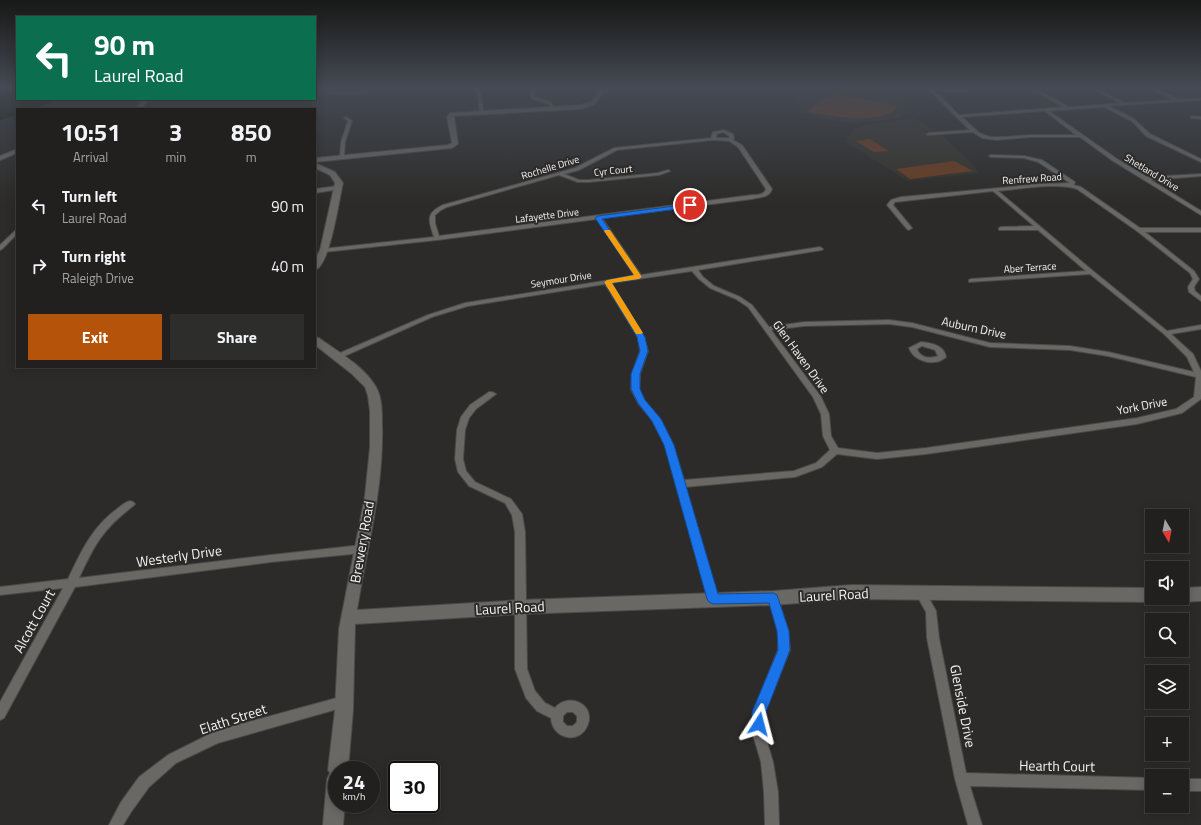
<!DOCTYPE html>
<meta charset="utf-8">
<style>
:root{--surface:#21201f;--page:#2d2d2c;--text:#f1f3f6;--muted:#a2a3a4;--line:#3e3e3d;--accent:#b45309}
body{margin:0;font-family:"Titillium Web",sans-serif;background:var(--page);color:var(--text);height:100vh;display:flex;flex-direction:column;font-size:15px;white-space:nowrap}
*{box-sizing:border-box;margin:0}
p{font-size:13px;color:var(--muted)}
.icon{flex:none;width:22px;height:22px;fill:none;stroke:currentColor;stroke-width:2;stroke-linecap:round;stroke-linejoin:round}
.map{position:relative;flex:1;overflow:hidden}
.panel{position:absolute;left:16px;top:108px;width:300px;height:260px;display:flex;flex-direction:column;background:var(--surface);border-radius:0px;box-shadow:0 2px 10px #0003,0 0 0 1px var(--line)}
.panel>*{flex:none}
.top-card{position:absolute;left:16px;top:16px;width:300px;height:84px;border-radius:0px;box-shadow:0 2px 10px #0003,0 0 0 1px var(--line);background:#0b6e4f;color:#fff;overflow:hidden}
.needle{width:26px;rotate:170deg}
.buttons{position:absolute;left:1145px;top:509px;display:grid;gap:8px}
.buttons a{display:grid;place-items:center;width:44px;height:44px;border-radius:0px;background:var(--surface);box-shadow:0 2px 10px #0003,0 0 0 1px var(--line);font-size:20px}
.speed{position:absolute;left:328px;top:761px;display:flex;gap:8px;font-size:20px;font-weight:700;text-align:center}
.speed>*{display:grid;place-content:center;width:52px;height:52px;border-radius:50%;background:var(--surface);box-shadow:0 2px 10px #0003,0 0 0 1px var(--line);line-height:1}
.speed small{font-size:10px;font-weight:400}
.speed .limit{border:2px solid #111;border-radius:6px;background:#fff;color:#111}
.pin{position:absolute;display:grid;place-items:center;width:34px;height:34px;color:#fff;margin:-17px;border:2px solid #fff;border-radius:50%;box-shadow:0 1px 4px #0007}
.me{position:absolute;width:44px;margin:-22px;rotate:9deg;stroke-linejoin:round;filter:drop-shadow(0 0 3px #0008)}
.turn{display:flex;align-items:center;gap:14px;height:84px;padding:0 12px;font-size:18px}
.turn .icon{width:52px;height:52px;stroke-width:2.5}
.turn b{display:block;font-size:28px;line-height:34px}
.eta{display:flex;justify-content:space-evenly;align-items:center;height:68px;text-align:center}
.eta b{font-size:24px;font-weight:700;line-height:28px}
.action{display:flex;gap:8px;margin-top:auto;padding:8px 12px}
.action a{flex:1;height:46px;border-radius:0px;background:var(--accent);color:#fff;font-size:16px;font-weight:700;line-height:46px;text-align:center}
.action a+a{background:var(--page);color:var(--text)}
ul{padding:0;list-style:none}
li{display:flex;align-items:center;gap:12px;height:60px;padding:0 12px}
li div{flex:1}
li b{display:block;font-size:15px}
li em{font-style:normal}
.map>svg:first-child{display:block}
.built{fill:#35322a}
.green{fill:#6c3c1f}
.water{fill:#0a1300}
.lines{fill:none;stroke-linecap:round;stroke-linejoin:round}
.street-casing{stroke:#4b4a48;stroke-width:2}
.secondary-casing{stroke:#4b4a48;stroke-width:2}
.street{fill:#696865;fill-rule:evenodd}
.secondary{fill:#696865;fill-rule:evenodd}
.route{fill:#1a73e8;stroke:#114b97}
.slow{fill:#f59e0b}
.labels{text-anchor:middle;stroke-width:4;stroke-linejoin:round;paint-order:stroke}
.far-street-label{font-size:10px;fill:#f4f3f2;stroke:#2c2b29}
.street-label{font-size:12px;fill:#f4f3f2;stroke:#2c2b29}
.near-street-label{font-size:14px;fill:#f4f3f2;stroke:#2c2b29}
</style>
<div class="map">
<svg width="1201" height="825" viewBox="0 0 1201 825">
<rect width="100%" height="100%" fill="#2c2b29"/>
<path class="built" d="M 784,88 L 896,88 L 905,99 L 905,108 L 900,118 L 879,121 L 851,123 L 815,117 L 802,112 L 798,103 Z
M 915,118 L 941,135 L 972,163 L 978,173 L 908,181 L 846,142 L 854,129 L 874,123 Z"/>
<path class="green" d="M 838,88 L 886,88 L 891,95 L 852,94 Z
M 837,94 L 898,106 C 886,126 826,116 807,112 L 829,95 Z
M 870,139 L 889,151 L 874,152 L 856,141 Z
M 954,161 L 973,171 L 910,179 L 896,169 Z"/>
<path class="water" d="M 0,88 L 17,88 L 17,99 L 59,99 L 33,109 L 17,109 L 17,115 L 0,120 Z"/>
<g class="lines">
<defs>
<path id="street" d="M 324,88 L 328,88 L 329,91 L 352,92 L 382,88 L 396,88 L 352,94 L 328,93 Z
M 471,88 L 476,88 L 481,91 L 483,113 L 480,112 L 477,92 Z
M 536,88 L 539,89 L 534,92 L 535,97 L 551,102 L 555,110 L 553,110 L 549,104 L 532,99 L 530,92 Z
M 927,88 L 948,90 L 989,88 L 1028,89 L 1042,92 L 1069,107 L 1120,103 L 1091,88 L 1096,88 L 1125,103 L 1173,100 L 1150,88 L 1156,88 L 1178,99 L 1201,98 L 1201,100 L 1109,106 L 1134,119 L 1150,134 L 1201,159 L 1201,162 L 1146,136 L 1132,121 L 1104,107 L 1049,111 L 1117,159 L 1147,177 L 1201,174 L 1201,176 L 1151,180 L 1201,211 L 1201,215 L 1113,161 L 1080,137 L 1030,137 L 996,140 L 982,138 L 973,132 L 927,135 L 927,134 L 929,133 L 970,130 ZM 933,89 L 948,92 L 999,90 L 1028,91 L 1040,94 L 1064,107 L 959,115 ZM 1045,111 L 1076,135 L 1030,135 L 1003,137 L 990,137 L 979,133 L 962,117 Z
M 1191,116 L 1201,117 L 1201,119 L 1191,118 Z
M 346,117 L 352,121 L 345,142 L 344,157 L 342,158 L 340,157 L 341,142 L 348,121 L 344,118 Z
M 724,130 L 733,134 L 734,138 L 733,140 L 742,145 L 772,189 C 769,198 760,197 752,199 L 602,218 L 641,275 L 820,247 L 823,249 L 822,250 L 698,270 L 703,277 L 714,286 L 740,297 L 752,305 L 769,327 L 804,322 L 889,320 L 912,323 L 990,343 L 1070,346 L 1108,352 L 1194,372 L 1187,357 L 1164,334 L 1090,274 L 969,282 L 969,280 L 971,279 L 1086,271 L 1038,230 L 999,230 L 999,228 L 1001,227 L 1034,226 L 993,191 L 895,202 L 893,205 L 912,228 L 909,230 L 907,229 L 887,205 L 891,200 L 901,197 L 1041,184 L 1070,183 L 1038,162 L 1024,158 L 991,157 L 989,156 L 991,155 L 1024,156 L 1042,160 L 1075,182 L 1074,185 L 1081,187 L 1140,228 L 1201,228 L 1201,232 L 1145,232 L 1194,271 L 1199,279 L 1194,287 L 1195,291 L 1201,296 L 1201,301 L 1189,292 L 1188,287 L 1193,279 L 1190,273 L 1137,231 L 1077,189 C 1057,182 1020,189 998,191 L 1093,271 L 1167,331 L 1201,325 L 1201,329 L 1171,334 L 1193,354 L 1201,371 L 1201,399 L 1182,413 L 1137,424 L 926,454 L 877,459 L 837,454 L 822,467 L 795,477 L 685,487 L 718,599 L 717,602 L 713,603 L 709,602 L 708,599 L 665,445 L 652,420 L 638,403 L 631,389 L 632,374 L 640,351 L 638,337 L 605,284 L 468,306 L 432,317 L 340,358 L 334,358 L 333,356 L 428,315 L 465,303 L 635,276 L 597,219 L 437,240 L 324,252 L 322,251 L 322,249 L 434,237 C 428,220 426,213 443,205 L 575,168 L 614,148 L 711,138 L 713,132 ZM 723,132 L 729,136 L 730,138 L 716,138 L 717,134 ZM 713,140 L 729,141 L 738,147 L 766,189 C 764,195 757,195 752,195 L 439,236 L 435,223 L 435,215 L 441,210 L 447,207 L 559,175 L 578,182 L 589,182 L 659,175 L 670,171 L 668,170 L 658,173 L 589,180 L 579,180 L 564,174 L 579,170 L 617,150 ZM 692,271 L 699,279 L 710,288 L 736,299 L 748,307 L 813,397 L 821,414 L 823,436 L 830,450 L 816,463 L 794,471 L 684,480 L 673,445 L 660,419 L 644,400 L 639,389 L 640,374 L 648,351 L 644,337 L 611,283 ZM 889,324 L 912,327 L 990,347 L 1070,350 L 1108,356 L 1196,377 L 1194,397 L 1176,409 L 1137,418 L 926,448 L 877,453 L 838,448 L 831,436 L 829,414 L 821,397 L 771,330 L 804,326 Z
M 338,186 L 341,188 L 340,189 L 315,193 L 315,189 Z
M 17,229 L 17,234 L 2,249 L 0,250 L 0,245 Z
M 921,342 C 931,343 944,345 946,357 C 935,367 914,362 909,348 ZM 922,346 L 935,350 L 938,356 C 930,359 920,358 917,349 Z
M 489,392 L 492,392 L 496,394 L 476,409 L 469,418 L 465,430 L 463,459 L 466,471 L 475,482 L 511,499 L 522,514 L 525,532 L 527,669 L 535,691 L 545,703 L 555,708 C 568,692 595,704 588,724 C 581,745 552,740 551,718 L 537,711 L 526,698 L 515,669 L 515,532 L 512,515 L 505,503 L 469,486 L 458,472 L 455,459 L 457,430 L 461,417 L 470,405 ZM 567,712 L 573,712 L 577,716 L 577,722 L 573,726 L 567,726 L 563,722 L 563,716 Z
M 130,501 L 133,502 L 135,504 L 133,506 C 102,530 95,544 79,578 L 271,555 L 362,545 L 365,546 L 367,549 L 365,552 L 362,553 L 271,562 L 75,587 L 4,718 L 0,720 L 0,702 L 63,588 L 0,595 L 0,587 L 68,579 C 81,552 92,527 117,509 C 121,506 125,502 130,501 Z
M 921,590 L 925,591 L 936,611 L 939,638 L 966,773 L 1152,778 L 1152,790 L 970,786 L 982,825 L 968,825 L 955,779 L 927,638 L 926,612 L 916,594 L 917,591 Z
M 773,594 L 777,595 L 778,598 L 788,631 L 790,650 L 765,712 L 765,735 L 773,762 L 778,792 L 779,825 L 765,825 L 764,792 L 761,762 L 753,735 L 753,712 L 778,650 L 778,631 L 768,598 L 769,595 Z
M 344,696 L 348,698 L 350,702 L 348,706 L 218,743 L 176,763 L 149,787 L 131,812 L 123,825 L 109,825 L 121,802 L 139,777 L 168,755 L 216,731 Z
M 1182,779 L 1201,779 L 1201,791 L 1182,791 Z"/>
<path id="secondary" d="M 608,88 L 618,88 L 603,93 L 595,104 L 581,109 L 454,116 L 458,144 L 452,148 L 315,162 L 315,158 L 448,145 L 452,143 L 447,117 L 450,113 L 580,105 L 591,102 L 599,91 Z
M 144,99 L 150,99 L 144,105 L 143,109 L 137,109 L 138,105 Z
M 17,149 L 17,153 L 0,160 L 0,156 Z
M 315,163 L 335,172 L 343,183 C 339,199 330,266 315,270 L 315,260 L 320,250 L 335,183 L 330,175 L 315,168 Z
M 315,337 L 319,338 C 338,352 364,366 376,387 C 382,398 382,411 382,423 C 384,489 367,546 357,610 L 521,600 L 773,591 L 851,585 L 1152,588 L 1152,598 L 1158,598 L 1152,602 L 851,599 L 773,605 L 521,614 L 355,624 L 353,710 L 348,770 L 337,770 L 337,804 L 345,804 L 343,825 L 323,825 L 327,779 L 330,773 L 328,770 L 335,710 L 339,629 L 365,496 L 370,447 L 370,411 L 368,396 L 365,387 L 352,374 L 315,345 Z
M 1201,587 L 1201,601 L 1182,602 L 1176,598 L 1182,598 L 1182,588 Z"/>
</defs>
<use href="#street" class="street-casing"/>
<use href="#secondary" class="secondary-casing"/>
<use href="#street" class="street"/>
<use href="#secondary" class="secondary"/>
</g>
<linearGradient id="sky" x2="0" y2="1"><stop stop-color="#181817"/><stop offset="0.43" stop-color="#454a54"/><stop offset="1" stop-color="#454a54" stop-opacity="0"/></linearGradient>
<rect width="1201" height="204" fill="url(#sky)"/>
<path class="route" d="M 690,204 L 693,205 L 693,207 L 602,219 L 642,277 L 639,279 L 612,283 L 645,337 L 648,351 L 640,374 L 640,389 L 645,400 L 661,419 L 674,445 L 718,594 L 773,593 L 777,595 L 789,631 L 790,650 L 766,712 L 766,724 L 764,728 L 759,730 L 754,728 L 752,724 L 752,712 L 778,650 L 777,631 L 769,603 L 713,604 L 709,602 L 707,599 L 664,445 L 652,421 L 638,403 L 631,389 L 631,374 L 640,351 L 637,337 L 604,282 L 607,280 L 634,275 L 595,218 L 598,216 Z"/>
<path class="slow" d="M 605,230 L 610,230 L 642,277 L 639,279 L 612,283 L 643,333 L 641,334 L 636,334 L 604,282 L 607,280 L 634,275 L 604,231 Z"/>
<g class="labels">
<g class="far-street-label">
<text transform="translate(550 167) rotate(-17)" y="4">Rochelle Drive</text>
<text transform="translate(613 170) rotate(-6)" y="4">Cyr Court</text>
<text transform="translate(1152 172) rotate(31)" y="4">Shetland Drive</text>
<text transform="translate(1032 178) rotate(-4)" y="4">Renfrew Road</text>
<text transform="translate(547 215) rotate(-7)" y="4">Lafayette Drive</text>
<text transform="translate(1030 267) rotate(-4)" y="4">Aber Terrace</text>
<text transform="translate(561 279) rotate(-9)" y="4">Seymour Drive</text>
</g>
<g class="street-label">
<text transform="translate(974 328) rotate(12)" y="4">Auburn Drive</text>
<text transform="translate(801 357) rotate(54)" y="4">Glen Haven Drive</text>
<text transform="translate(1142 406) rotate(-11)" y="4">York Drive</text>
</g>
<g class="near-street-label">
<text transform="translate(362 542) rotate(-80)" y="5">Brewery Road</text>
<text transform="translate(179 556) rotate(-8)" y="5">Westerly Drive</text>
<text transform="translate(834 595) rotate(-3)" y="5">Laurel Road</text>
<text transform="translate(510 608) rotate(-3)" y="5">Laurel Road</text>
<text transform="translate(34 621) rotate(-61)" y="5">Alcott Court</text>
<text transform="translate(963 706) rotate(79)" y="5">Glenside Drive</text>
<text transform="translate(233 719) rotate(-18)" y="5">Elath Street</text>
<text transform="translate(1057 766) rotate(1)" y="5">Hearth Court</text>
</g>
</g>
</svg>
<div class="buttons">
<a><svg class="needle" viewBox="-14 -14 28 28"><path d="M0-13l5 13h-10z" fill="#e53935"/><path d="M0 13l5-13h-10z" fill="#a2a3a4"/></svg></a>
<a><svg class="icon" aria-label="sound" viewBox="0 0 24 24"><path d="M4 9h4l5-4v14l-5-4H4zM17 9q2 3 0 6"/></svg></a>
<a><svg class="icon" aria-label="search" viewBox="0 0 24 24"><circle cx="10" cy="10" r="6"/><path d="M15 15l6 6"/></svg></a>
<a><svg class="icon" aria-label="layers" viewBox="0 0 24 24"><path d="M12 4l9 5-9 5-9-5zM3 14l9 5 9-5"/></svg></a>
<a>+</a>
<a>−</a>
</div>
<div class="speed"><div>24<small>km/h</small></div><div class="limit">30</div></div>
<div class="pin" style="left:690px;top:205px;background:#d93025"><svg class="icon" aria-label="arrive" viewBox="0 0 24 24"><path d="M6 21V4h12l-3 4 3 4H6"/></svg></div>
<svg class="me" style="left:759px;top:724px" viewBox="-20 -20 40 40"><path d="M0-17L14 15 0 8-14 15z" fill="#1a73e8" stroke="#fff" stroke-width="4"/></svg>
<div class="top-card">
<div class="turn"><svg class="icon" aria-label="left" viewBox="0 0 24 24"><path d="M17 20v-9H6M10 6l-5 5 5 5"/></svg><div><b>90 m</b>Laurel Road</div></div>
</div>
<section class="panel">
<div class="eta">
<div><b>10:51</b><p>Arrival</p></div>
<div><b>3</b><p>min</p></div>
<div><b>850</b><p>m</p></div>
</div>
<ul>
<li><svg class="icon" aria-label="left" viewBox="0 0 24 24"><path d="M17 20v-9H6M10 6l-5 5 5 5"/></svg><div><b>Turn left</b><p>Laurel Road</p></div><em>90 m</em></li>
<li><svg class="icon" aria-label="right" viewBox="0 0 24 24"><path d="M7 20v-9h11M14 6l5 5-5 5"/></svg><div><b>Turn right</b><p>Raleigh Drive</p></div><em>40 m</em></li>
</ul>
<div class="action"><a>Exit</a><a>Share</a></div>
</section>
</div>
